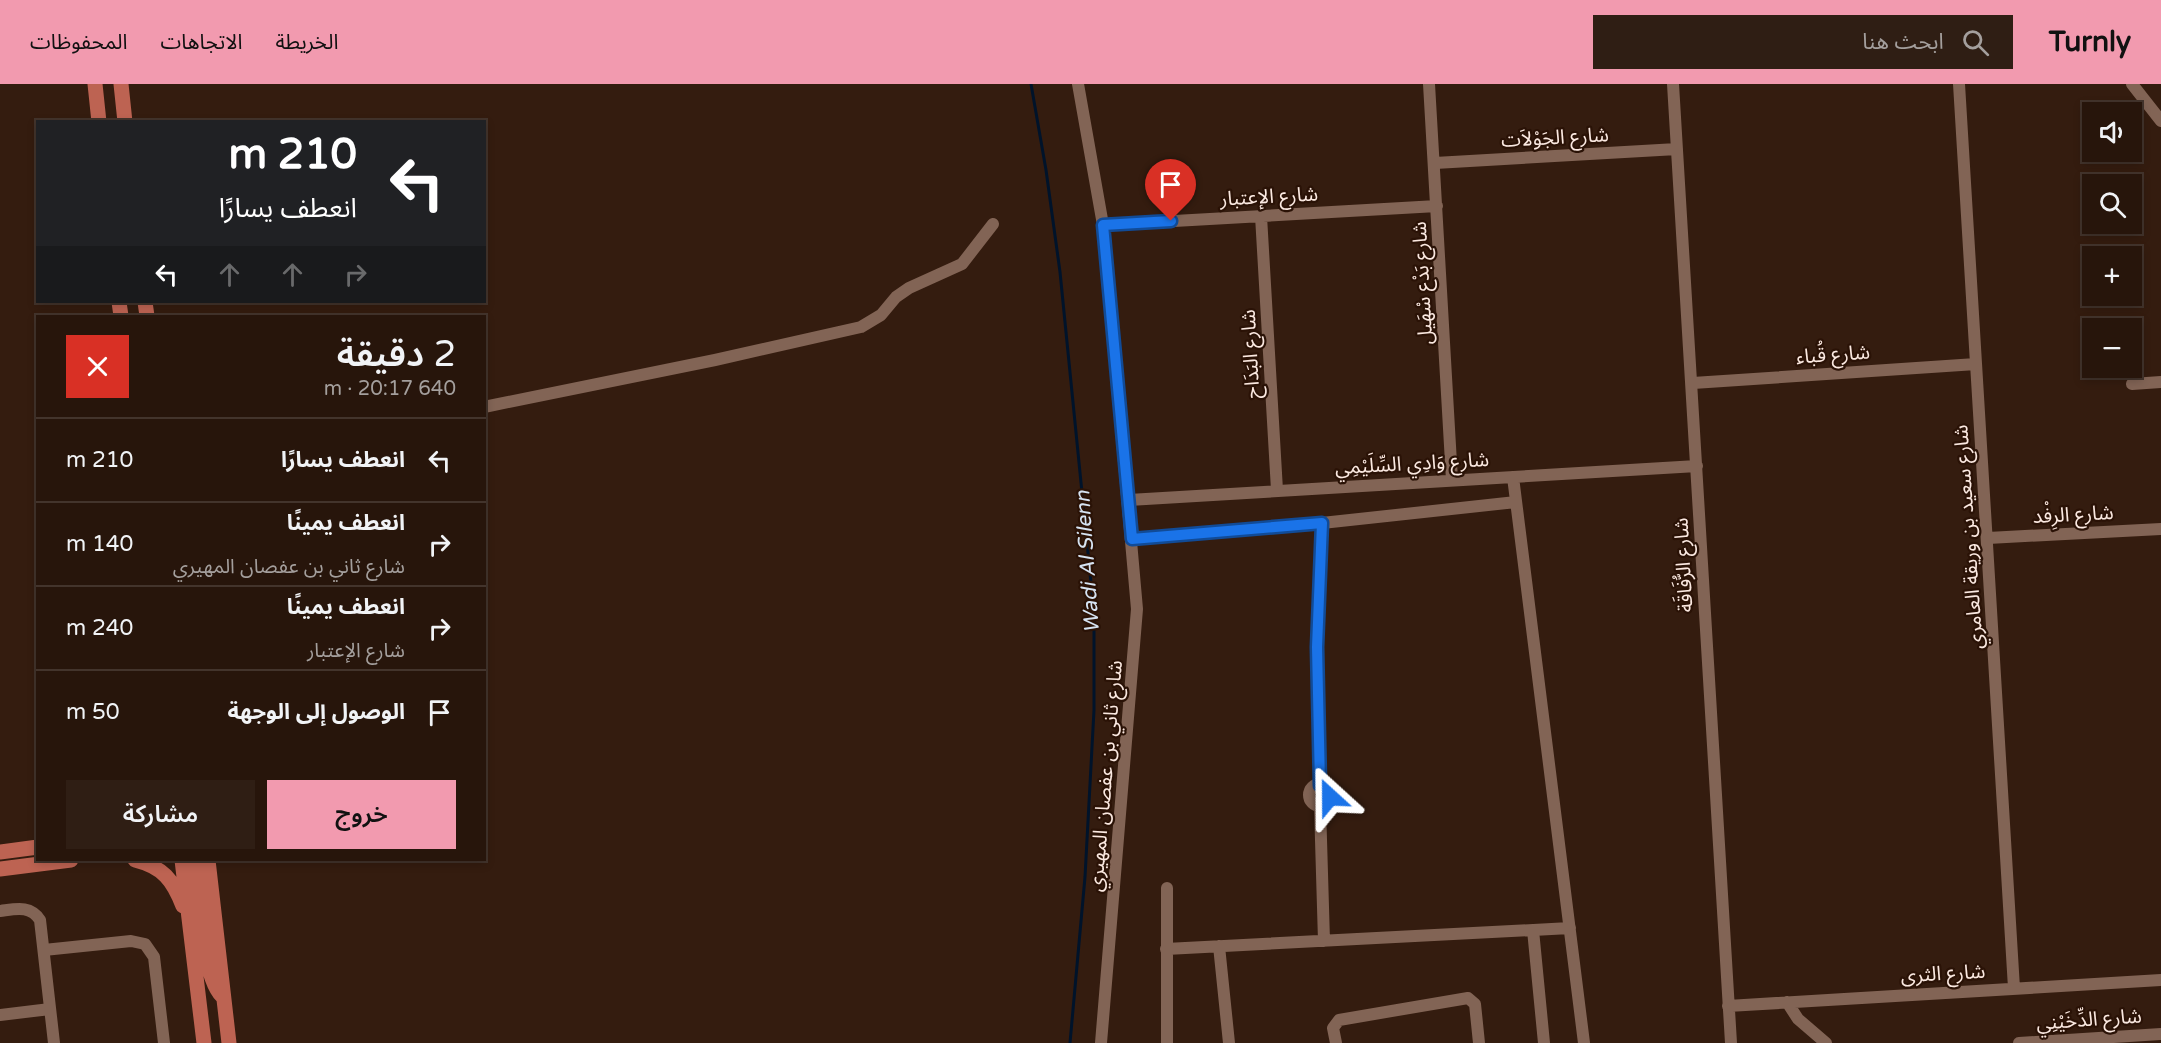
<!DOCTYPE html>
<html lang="ar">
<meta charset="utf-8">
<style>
:root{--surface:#27150b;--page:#2f1e14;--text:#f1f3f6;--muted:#a49f9d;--line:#43342c;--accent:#f29aaf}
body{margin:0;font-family:"Varela Round","Noto Sans Arabic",sans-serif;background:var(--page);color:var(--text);direction:rtl;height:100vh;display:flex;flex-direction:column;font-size:22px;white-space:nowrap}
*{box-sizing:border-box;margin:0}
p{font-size:20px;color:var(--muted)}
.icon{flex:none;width:33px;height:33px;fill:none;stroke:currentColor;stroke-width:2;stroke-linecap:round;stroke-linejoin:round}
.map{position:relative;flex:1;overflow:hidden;direction:ltr}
.drawer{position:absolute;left:36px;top:231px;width:450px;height:546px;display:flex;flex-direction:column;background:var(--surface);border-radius:0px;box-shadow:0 3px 9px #0003,0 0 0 2px var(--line);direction:rtl}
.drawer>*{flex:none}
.hud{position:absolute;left:36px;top:36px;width:450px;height:183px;border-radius:0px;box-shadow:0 3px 9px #0003,0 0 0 2px var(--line);direction:rtl;background:#202124;color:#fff;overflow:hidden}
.tools{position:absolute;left:2082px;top:18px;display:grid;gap:12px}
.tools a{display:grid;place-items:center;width:60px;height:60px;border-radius:0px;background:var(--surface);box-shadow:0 3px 9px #0003,0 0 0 2px var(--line);font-size:30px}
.pin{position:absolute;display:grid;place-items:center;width:51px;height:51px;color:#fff;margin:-62px -26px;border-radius:50% 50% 50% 0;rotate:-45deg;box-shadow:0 0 6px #0007}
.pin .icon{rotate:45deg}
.me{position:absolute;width:66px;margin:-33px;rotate:336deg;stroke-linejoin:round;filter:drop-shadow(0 0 4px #0008)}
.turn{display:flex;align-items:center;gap:21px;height:126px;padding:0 30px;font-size:27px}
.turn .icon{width:78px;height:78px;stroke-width:2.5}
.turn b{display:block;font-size:42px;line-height:51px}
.lanes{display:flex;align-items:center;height:57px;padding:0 30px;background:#0003;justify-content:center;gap:30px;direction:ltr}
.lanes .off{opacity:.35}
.round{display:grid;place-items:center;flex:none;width:63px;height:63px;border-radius:0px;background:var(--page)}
.head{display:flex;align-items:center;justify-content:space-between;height:102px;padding:0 30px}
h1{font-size:36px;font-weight:600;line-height:45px}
.action{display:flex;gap:12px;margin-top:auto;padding:12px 30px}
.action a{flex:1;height:69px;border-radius:0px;background:var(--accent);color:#111;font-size:24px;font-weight:600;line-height:69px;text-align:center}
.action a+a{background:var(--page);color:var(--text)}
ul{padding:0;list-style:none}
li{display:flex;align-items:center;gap:18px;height:84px;padding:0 30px;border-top:2px solid var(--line)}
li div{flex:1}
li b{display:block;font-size:22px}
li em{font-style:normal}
header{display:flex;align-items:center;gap:36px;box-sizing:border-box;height:84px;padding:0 30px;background:var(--accent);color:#111}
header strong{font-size:28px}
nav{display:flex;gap:33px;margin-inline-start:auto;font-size:21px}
.search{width:420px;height:54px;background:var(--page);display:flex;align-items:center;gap:15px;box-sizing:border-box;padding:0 21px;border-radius:0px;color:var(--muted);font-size:22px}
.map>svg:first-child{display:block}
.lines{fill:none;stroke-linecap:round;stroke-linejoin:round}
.stream{stroke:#00132a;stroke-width:3}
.minor{stroke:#826455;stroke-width:12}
.major{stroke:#bd6352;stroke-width:15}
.route-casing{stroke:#114b97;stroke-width:15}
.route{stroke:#1a73e8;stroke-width:10}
.labels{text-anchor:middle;stroke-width:4.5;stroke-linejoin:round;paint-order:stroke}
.street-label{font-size:20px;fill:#fbe9e1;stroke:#2a1206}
.water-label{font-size:21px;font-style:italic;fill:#d6e3f2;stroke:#2a1206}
</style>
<header>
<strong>Turnly</strong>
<div class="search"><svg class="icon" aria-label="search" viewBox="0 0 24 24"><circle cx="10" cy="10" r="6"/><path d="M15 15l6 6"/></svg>ابحث هنا</div>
<nav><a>الخريطة</a><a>الاتجاهات</a><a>المحفوظات</a></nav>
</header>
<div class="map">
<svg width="2161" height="959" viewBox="0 0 2161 959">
<rect width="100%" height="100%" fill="#341c0f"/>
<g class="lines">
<path class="stream" d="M 1031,0 L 1046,86 L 1060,188 L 1094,529 L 1094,626 L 1085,793 L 1070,959"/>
<path class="minor" d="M 1078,0 L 1103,141 L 1137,525 L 1101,959
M 1429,0 L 1452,396
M 1673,0 L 1731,959
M 1959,0 L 2014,904
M 2132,0 L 2161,37
M 1435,79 L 1677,65
M 1261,132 L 1277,406
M 1103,141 L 1437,122
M 1693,299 L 1976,280
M 2132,300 L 2161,298
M 484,323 L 715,276 L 861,243 L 881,231 L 896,213 L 909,204 L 962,180 L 993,140
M 1513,393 L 1584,959
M 1129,416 L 1697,382
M 1988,454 L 2161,445
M 1132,455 L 1322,439 L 1516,418
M1309 711a11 11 0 1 1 22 0a11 11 0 1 1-22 0Z
M 1320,701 L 1317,563 L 1322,439
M 1320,722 L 1324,857
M 1167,804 L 1167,959
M 0,827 C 16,825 30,821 40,836 L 54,959
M 1533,846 L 1544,959
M 1219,862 L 1229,959
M 1166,865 L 1570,844
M 44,866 L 131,857 L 145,860 L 154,873 L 164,959
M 1787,918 L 1798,935 L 1826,959
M 1728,922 L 2161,896
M 0,931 L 50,925
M 1336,959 L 1333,944 L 1339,936 L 1468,914 L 1475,920 L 1479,959
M 2019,959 L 2161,950"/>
<path class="major" d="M 95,0 L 99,38
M 121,0 L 125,38
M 119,218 L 121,232
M 145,218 L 147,232
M 0,768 L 38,763
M 135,776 C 163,783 173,796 183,822
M 182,776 L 204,959
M 196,776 C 199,807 201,891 222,912
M 208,776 L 229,959
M 0,785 L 71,776"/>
</g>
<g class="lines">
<defs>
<path id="route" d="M 1171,137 L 1103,141 L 1132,455 L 1322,439 L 1317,563 L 1320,701 L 1327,703 L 1330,713"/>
</defs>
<use href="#route" class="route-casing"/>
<use href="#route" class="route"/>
</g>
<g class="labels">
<g class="street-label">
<text transform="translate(1555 53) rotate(-3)" y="7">شارع الجَوْلاَت</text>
<text transform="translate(1269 112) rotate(-3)" y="7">شارع الإعتبار</text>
<text transform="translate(1422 199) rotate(-93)" y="7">شارع بَدْع سْهَيل</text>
<text transform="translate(1250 270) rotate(-93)" y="7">شارع البَدَاح</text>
<text transform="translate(1833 270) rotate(-4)" y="7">شارع قُباء</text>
<text transform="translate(1412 379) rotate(-3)" y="7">شارع وَادِي السِّلَيْمِي</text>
<text transform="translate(2073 430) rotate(-3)" y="7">شارع الرِفْد</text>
<text transform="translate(1968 453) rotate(-94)" y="7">شارع سعيد بن وريقة العامري</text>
<text transform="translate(1683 481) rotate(-93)" y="7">شارع الرُّفَاقَة</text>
<text transform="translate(1105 692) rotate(-85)" y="7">شارع ثاني بن عفصان المهيري</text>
<text transform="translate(1943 889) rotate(-3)" y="7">شارع الثرى</text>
<text transform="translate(2089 935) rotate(-4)" y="7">شارع الدِّخَيْنِي</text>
</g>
<g class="water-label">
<text transform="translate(1087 478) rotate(-94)" y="7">Wadi Al Silenn</text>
</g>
</g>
</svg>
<div class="tools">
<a><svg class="icon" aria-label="sound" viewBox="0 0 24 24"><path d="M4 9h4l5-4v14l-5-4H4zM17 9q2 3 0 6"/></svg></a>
<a><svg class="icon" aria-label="search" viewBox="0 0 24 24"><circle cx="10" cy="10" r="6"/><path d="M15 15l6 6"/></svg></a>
<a>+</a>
<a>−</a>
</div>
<div class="pin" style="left:1171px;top:137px;background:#d93025"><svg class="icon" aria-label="arrive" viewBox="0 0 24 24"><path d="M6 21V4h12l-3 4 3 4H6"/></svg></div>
<svg class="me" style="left:1330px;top:713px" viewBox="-20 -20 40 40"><path d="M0-17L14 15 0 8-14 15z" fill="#1a73e8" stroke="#fff" stroke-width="4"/></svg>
<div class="hud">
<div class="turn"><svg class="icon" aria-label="left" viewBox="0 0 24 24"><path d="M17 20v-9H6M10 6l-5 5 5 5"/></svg><div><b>210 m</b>انعطف يسارًا</div></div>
<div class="lanes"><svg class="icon" aria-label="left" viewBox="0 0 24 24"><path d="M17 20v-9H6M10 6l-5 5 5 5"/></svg><svg class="icon off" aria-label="ahead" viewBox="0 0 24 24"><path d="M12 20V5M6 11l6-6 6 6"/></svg><svg class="icon off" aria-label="ahead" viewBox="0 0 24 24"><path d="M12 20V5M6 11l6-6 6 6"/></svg><svg class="icon off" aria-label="right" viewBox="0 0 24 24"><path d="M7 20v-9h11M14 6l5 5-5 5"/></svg></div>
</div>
<section class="drawer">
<div class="head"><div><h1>2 دقيقة</h1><p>640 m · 20:17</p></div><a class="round" style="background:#d93025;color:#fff"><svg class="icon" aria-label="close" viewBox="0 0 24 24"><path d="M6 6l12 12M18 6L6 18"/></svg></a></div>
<ul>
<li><svg class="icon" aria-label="left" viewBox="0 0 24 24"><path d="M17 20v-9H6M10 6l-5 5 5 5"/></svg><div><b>انعطف يسارًا</b></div><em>210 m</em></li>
<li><svg class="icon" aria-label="right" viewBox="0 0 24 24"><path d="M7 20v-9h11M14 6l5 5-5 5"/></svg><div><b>انعطف يمينًا</b><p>شارع ثاني بن عفصان المهيري</p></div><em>140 m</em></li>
<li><svg class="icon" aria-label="right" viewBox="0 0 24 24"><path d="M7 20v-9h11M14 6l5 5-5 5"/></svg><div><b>انعطف يمينًا</b><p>شارع الإعتبار</p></div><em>240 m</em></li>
<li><svg class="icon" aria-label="arrive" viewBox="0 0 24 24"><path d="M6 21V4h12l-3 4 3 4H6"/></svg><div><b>الوصول إلى الوجهة</b></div><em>50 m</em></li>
</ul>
<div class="action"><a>خروج</a><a>مشاركة</a></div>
</section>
</div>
